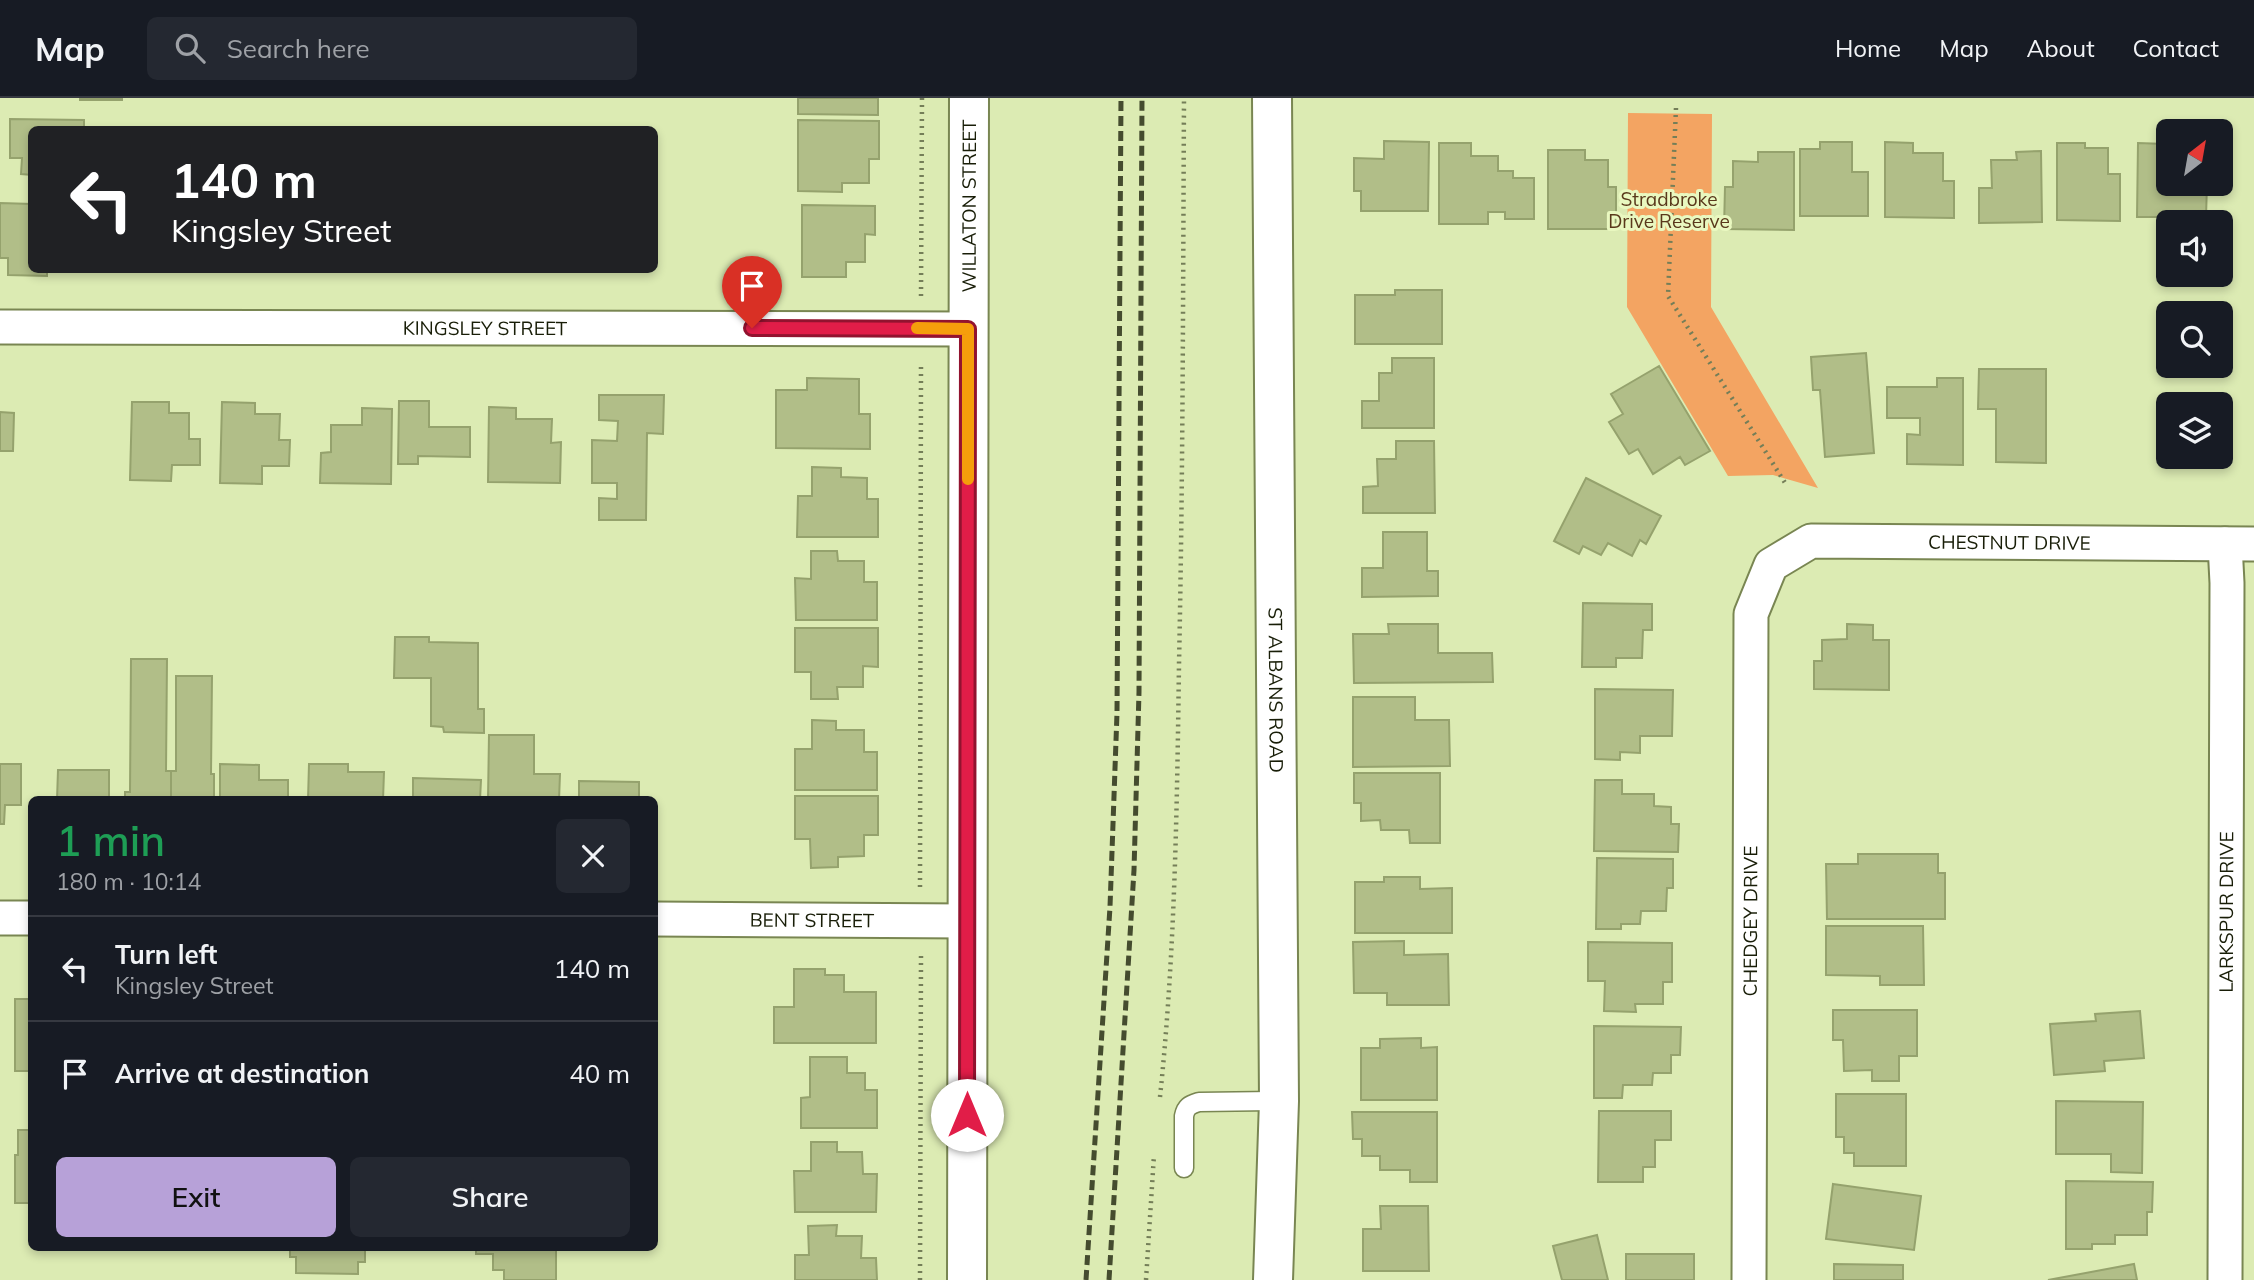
<!DOCTYPE html>
<meta charset="utf-8">
<style>
:root{--surface:#171b24;--page:#242831;--text:#f1f3f6;--muted:#9ea1a6;--line:#363941;--accent:#b7a1d8}
body{margin:0;font-family:Mulish,sans-serif;background:var(--page);color:var(--text);height:100vh;display:flex;flex-direction:column;font-size:26px;white-space:nowrap}
*{box-sizing:border-box;margin:0}
p{font-size:23px;color:var(--muted)}
.icon{flex:none;width:38px;height:38px;fill:none;stroke:currentColor;stroke-width:2;stroke-linecap:round;stroke-linejoin:round}
.map{position:relative;flex:1;overflow:hidden}
.details{position:absolute;left:28px;top:698px;width:630px;height:455px;display:flex;flex-direction:column;background:var(--surface);border-radius:10px;box-shadow:0 4px 10px #0003}
.details>*{flex:none}
.top-card{position:absolute;left:28px;top:28px;width:630px;height:147px;border-radius:10px;box-shadow:0 4px 10px #0003;background:#202124;color:#fff;overflow:hidden}
.needle{width:46px;rotate:31deg}
.buttons{position:absolute;left:2156px;top:21px;display:grid;gap:14px}
.buttons a{display:grid;place-items:center;width:77px;height:77px;border-radius:10px;background:var(--surface);box-shadow:0 4px 10px #0003;font-size:35px}
.pin{position:absolute;display:grid;place-items:center;width:60px;height:60px;color:#fff;margin:-72px -30px;border-radius:50% 50% 50% 0;rotate:-45deg;box-shadow:0 0 7px #0007}
.pin .icon{rotate:45deg}
.me{position:absolute;width:77px;margin:-38px;rotate:0deg;stroke-linejoin:round;filter:drop-shadow(0 0 5px #0008)}
.turn{display:flex;align-items:center;gap:24px;height:147px;padding:0 28px;font-size:32px}
.turn .icon{width:91px;height:91px;stroke-width:2.5}
.turn b{display:block;font-size:49px;line-height:60px}
.round{display:grid;place-items:center;flex:none;width:74px;height:74px;border-radius:10px;background:var(--page)}
.overview{display:flex;align-items:center;justify-content:space-between;height:119px;padding:0 28px}
h1{font-size:42px;font-weight:600;line-height:52px;color:#1e9e55}
.cta{display:flex;gap:14px;margin-top:auto;padding:14px 28px}
.cta a{flex:1;height:80px;border-radius:10px;background:var(--accent);color:#111;font-size:28px;font-weight:600;line-height:80px;text-align:center}
.cta a+a{background:var(--page);color:var(--text)}
ul{padding:0;list-style:none}
li{display:flex;align-items:center;gap:21px;height:105px;padding:0 28px;border-top:2px solid var(--line)}
li div{flex:1}
li b{display:block;font-size:26px}
li em{font-style:normal}
header{display:flex;align-items:center;gap:42px;box-sizing:border-box;height:98px;padding:0 35px;background:var(--surface);border-bottom:2px solid var(--line)}
header strong{font-size:33px}
nav{display:flex;gap:38px;margin-inline-start:auto;font-size:24px}
.search{width:490px;height:63px;background:var(--page);display:flex;align-items:center;gap:18px;box-sizing:border-box;padding:0 24px;border-radius:10px;color:var(--muted);font-size:26px}
.map>svg:first-child{display:block}
.green{fill:#f3a462}
.building{fill:#b1be88;stroke:#95a26d;stroke-width:2}
.lines{fill:none;stroke-linecap:round;stroke-linejoin:round}
.lane-casing{stroke:#798652;stroke-width:21}
.street-casing{stroke:#798652;stroke-width:37}
.secondary-casing{stroke:#798652;stroke-width:42}
.path{stroke:#747e58;stroke-width:4.5;stroke-dasharray:2 5;stroke-linecap:butt}
.lane{stroke:#fff;stroke-width:18}
.street{stroke:#fff;stroke-width:33}
.secondary{stroke:#fff;stroke-width:38}
.rail{stroke:#454c2f;stroke-width:5;stroke-dasharray:10 5;stroke-linecap:butt}
.route-casing{stroke:#92132f;stroke-width:18}
.route{stroke:#e11d48;stroke-width:12}
.slow{stroke:#f59e0b;stroke-width:12}
.labels{text-anchor:middle;stroke-width:6;stroke-linejoin:round;paint-order:stroke}
.park-label{font-size:19px;fill:#59381b;stroke:#e9f8c0}
.street-label{font-size:19px;fill:#181d07;stroke:#e9f8c0}
</style>
<header>
<strong>Map</strong>
<div class="search"><svg class="icon" aria-label="search" viewBox="0 0 24 24"><circle cx="10" cy="10" r="6"/><path d="M15 15l6 6"/></svg>Search here</div>
<nav><a>Home</a><a>Map</a><a>About</a><a>Contact</a></nav>
</header>
<div class="map">
<svg width="2254" height="1182" viewBox="0 0 2254 1182">
<rect width="100%" height="100%" fill="#dcebb3"/>
<path class="green" d="M 1628,15 L 1712,16 L 1711,209 L 1818,390 L 1773,377 L 1728,378 L 1627,209 Z"/>
<path class="building" d="M 80,0 L 122,0 L 122,2 L 80,2 Z
M 798,0 L 878,0 L 878,17 L 798,16 Z
M 10,21 L 84,22 L 84,32 L 32,32 L 32,77 L 21,76 L 22,60 L 10,60 Z
M 798,22 L 879,23 L 879,61 L 869,61 L 869,85 L 842,85 L 842,94 L 798,93 Z
M 1384,43 L 1429,44 L 1428,113 L 1361,113 L 1361,93 L 1354,93 L 1354,60 L 1384,61 Z
M 1820,44 L 1852,44 L 1852,74 L 1868,74 L 1868,118 L 1800,118 L 1800,51 L 1820,51 Z
M 1885,44 L 1913,45 L 1913,55 L 1943,55 L 1943,83 L 1954,83 L 1954,120 L 1885,119 Z
M 1439,45 L 1471,45 L 1471,58 L 1498,58 L 1498,73 L 1513,73 L 1513,80 L 1534,80 L 1534,121 L 1505,121 L 1505,114 L 1488,114 L 1488,126 L 1439,126 Z
M 2057,45 L 2085,45 L 2085,50 L 2108,50 L 2108,76 L 2120,76 L 2120,123 L 2057,122 Z
M 2138,45 L 2165,46 L 2165,55 L 2168,55 L 2168,86 L 2207,86 L 2206,119 L 2137,119 Z
M 1548,52 L 1585,52 L 1585,62 L 1608,62 L 1608,89 L 1616,89 L 1616,131 L 1548,131 Z
M 2041,53 L 2042,124 L 1979,125 L 1979,90 L 1992,90 L 1991,62 L 2017,62 L 2016,54 Z
M 1758,54 L 1794,54 L 1794,132 L 1724,131 L 1725,89 L 1733,89 L 1733,63 L 1758,64 Z
M 0,105 L 32,106 L 32,172 L 47,172 L 47,178 L 8,177 L 8,160 L 0,160 Z
M 802,107 L 875,108 L 875,137 L 865,136 L 865,164 L 846,164 L 846,179 L 802,179 Z
M 1395,192 L 1442,192 L 1442,246 L 1355,246 L 1355,197 L 1395,197 Z
M 1866,255 L 1874,355 L 1825,359 L 1820,292 L 1813,292 L 1811,259 Z
M 1392,260 L 1434,260 L 1434,330 L 1362,330 L 1362,303 L 1379,303 L 1379,275 L 1392,275 Z
M 1659,268 L 1710,353 L 1685,367 L 1680,359 L 1653,376 L 1638,351 L 1629,356 L 1609,324 L 1623,316 L 1611,296 Z
M 1979,271 L 2046,271 L 2046,365 L 1996,364 L 1996,311 L 1978,311 Z
M 807,280 L 859,281 L 859,316 L 870,316 L 870,351 L 776,350 L 776,292 L 807,292 Z
M 1937,280 L 1963,280 L 1963,367 L 1907,366 L 1907,336 L 1920,337 L 1920,320 L 1887,320 L 1887,289 L 1937,289 Z
M 599,297 L 664,297 L 663,336 L 647,335 L 646,422 L 599,422 L 599,400 L 617,401 L 617,385 L 592,385 L 592,342 L 617,343 L 618,323 L 599,322 Z
M 399,303 L 429,303 L 429,329 L 470,329 L 470,359 L 418,358 L 418,366 L 398,366 Z
M 132,304 L 169,304 L 169,315 L 189,315 L 189,341 L 200,341 L 200,367 L 172,367 L 171,383 L 130,382 Z
M 222,304 L 255,305 L 255,316 L 280,316 L 279,342 L 290,342 L 289,368 L 262,368 L 262,386 L 220,385 Z
M 489,309 L 516,310 L 516,321 L 552,321 L 551,345 L 561,344 L 560,385 L 488,384 Z
M 362,310 L 392,311 L 391,386 L 320,385 L 321,355 L 331,354 L 331,327 L 362,327 Z
M 0,314 L 14,315 L 13,353 L 0,353 Z
M 1396,343 L 1434,343 L 1435,415 L 1363,415 L 1363,389 L 1378,388 L 1377,361 L 1396,361 Z
M 812,369 L 841,370 L 841,379 L 867,380 L 867,401 L 878,401 L 878,439 L 797,439 L 798,398 L 812,398 Z
M 1586,380 L 1661,418 L 1646,446 L 1640,442 L 1632,458 L 1608,445 L 1601,457 L 1583,448 L 1579,456 L 1554,443 Z
M 1383,434 L 1427,434 L 1427,473 L 1438,473 L 1438,498 L 1362,499 L 1362,470 L 1383,470 Z
M 811,453 L 837,453 L 838,463 L 864,463 L 864,484 L 877,484 L 877,522 L 796,522 L 795,480 L 811,481 Z
M 1583,505 L 1652,506 L 1652,532 L 1643,532 L 1642,560 L 1616,560 L 1616,569 L 1582,569 Z
M 1388,526 L 1438,526 L 1438,555 L 1492,555 L 1493,584 L 1354,585 L 1353,536 L 1389,536 Z
M 1847,526 L 1873,527 L 1873,542 L 1889,542 L 1889,592 L 1814,591 L 1814,563 L 1822,563 L 1822,542 L 1847,541 Z
M 795,530 L 878,530 L 878,569 L 863,568 L 863,589 L 837,589 L 838,601 L 811,601 L 811,574 L 795,574 Z
M 395,539 L 429,539 L 429,544 L 478,545 L 478,611 L 484,611 L 484,635 L 444,634 L 443,629 L 431,628 L 431,580 L 394,580 Z
M 131,561 L 167,561 L 166,673 L 171,673 L 171,702 L 125,702 L 125,694 L 130,694 Z
M 176,578 L 212,578 L 211,676 L 214,676 L 214,701 L 171,702 L 171,673 L 176,673 Z
M 1595,591 L 1673,592 L 1672,638 L 1640,638 L 1640,655 L 1620,654 L 1620,662 L 1595,661 Z
M 1353,599 L 1415,599 L 1415,622 L 1449,622 L 1450,668 L 1353,669 Z
M 812,622 L 836,623 L 836,632 L 864,632 L 864,654 L 877,654 L 877,692 L 795,692 L 795,651 L 812,651 Z
M 489,637 L 534,637 L 534,676 L 560,676 L 559,702 L 488,702 Z
M 0,666 L 21,666 L 21,707 L 5,707 L 4,726 L 0,726 Z
M 220,666 L 259,667 L 259,682 L 288,682 L 288,702 L 220,702 Z
M 309,666 L 348,666 L 348,674 L 384,674 L 383,702 L 308,702 Z
M 58,672 L 109,672 L 109,702 L 57,702 Z
M 1354,675 L 1440,675 L 1440,745 L 1410,745 L 1409,732 L 1381,732 L 1380,722 L 1361,723 L 1361,705 L 1354,705 Z
M 413,680 L 481,682 L 480,702 L 413,702 Z
M 1595,682 L 1622,682 L 1622,696 L 1654,696 L 1654,708 L 1671,709 L 1671,726 L 1679,726 L 1678,754 L 1594,753 Z
M 579,683 L 639,684 L 639,702 L 579,702 Z
M 795,698 L 878,698 L 878,737 L 864,737 L 864,758 L 838,759 L 838,769 L 811,770 L 810,741 L 795,741 Z
M 1858,756 L 1938,756 L 1938,775 L 1945,775 L 1945,821 L 1827,821 L 1826,766 L 1858,766 Z
M 1597,760 L 1673,761 L 1673,790 L 1667,790 L 1666,813 L 1641,813 L 1640,826 L 1621,826 L 1621,831 L 1596,831 Z
M 1384,779 L 1420,779 L 1420,791 L 1452,790 L 1452,835 L 1355,835 L 1355,784 L 1384,784 Z
M 1826,828 L 1923,828 L 1924,887 L 1880,887 L 1880,878 L 1826,877 Z
M 1404,843 L 1404,857 L 1448,856 L 1449,907 L 1387,907 L 1387,895 L 1354,895 L 1353,844 Z
M 1588,844 L 1672,845 L 1672,884 L 1663,884 L 1663,906 L 1635,906 L 1636,914 L 1604,913 L 1605,883 L 1588,883 Z
M 794,871 L 825,871 L 825,877 L 844,877 L 844,894 L 876,894 L 876,945 L 774,945 L 774,909 L 794,909 Z
M 15,901 L 32,901 L 32,973 L 15,973 Z
M 1833,912 L 1917,912 L 1917,958 L 1899,958 L 1899,983 L 1872,983 L 1872,972 L 1844,973 L 1843,942 L 1833,942 Z
M 2140,913 L 2144,960 L 2104,963 L 2105,973 L 2054,977 L 2050,926 L 2096,923 L 2095,916 Z
M 1594,928 L 1681,929 L 1680,957 L 1671,957 L 1671,975 L 1653,975 L 1652,987 L 1623,987 L 1622,1000 L 1594,1000 Z
M 1421,940 L 1421,950 L 1437,949 L 1437,1002 L 1361,1002 L 1361,950 L 1380,950 L 1380,941 Z
M 810,959 L 847,959 L 847,975 L 865,975 L 865,992 L 877,992 L 877,1030 L 801,1030 L 801,1000 L 810,999 Z
M 1836,996 L 1906,996 L 1906,1068 L 1854,1068 L 1854,1055 L 1844,1055 L 1844,1039 L 1836,1039 Z
M 2056,1003 L 2143,1004 L 2142,1075 L 2111,1074 L 2111,1056 L 2056,1056 Z
M 1599,1013 L 1671,1013 L 1671,1042 L 1655,1042 L 1655,1069 L 1643,1069 L 1643,1084 L 1598,1084 Z
M 1352,1014 L 1437,1014 L 1437,1084 L 1410,1084 L 1410,1072 L 1380,1072 L 1380,1058 L 1362,1058 L 1362,1041 L 1353,1041 Z
M 18,1032 L 32,1032 L 32,1105 L 15,1105 L 15,1057 L 18,1057 Z
M 811,1044 L 837,1044 L 837,1054 L 862,1054 L 863,1076 L 877,1076 L 876,1114 L 795,1114 L 794,1073 L 811,1073 Z
M 2066,1083 L 2153,1084 L 2152,1114 L 2147,1114 L 2147,1137 L 2115,1137 L 2115,1146 L 2092,1146 L 2092,1151 L 2066,1151 Z
M 1833,1086 L 1921,1098 L 1914,1152 L 1826,1141 Z
M 1380,1108 L 1428,1108 L 1429,1173 L 1363,1173 L 1363,1131 L 1381,1131 Z
M 837,1127 L 836,1138 L 862,1138 L 861,1160 L 876,1160 L 877,1182 L 795,1182 L 795,1157 L 809,1157 L 808,1128 Z
M 1597,1137 L 1608,1182 L 1562,1182 L 1553,1148 Z
M 290,1150 L 365,1150 L 365,1164 L 358,1164 L 358,1176 L 296,1175 L 296,1159 L 290,1159 Z
M 476,1150 L 556,1150 L 556,1182 L 504,1182 L 504,1172 L 493,1172 L 493,1156 L 476,1156 Z
M 1626,1156 L 1694,1156 L 1694,1182 L 1626,1182 Z
M 1834,1166 L 1903,1167 L 1903,1182 L 1834,1182 Z
M 2134,1166 L 2137,1182 L 2048,1182 Z"/>
<g class="lines">
<defs>
<path id="lane" d="M 1184,1070 L 1184,1018 C 1186,1008 1190,1007 1199,1004 L 1279,1003"/>
<g id="street">
<path id="s1" d="M 0,229 L 968,231"/>
<path d="M 0,820 L 32,820"/>
<path id="s2" d="M 654,821 L 967,823"/>
<path id="s3" d="M 1749,1182 L 1751,516 L 1771,467 L 1811,443 L 2254,446"/>
<path id="s4" d="M 2225,1182 L 2227,485 L 2225,446"/>
</g>
<g id="secondary">
<path id="s5" d="M 1272,0 L 1279,1003 L 1273,1182"/>
<path id="s6" d="M 967,1182 L 969,0"/>
</g>
</defs>
<use href="#lane" class="lane-casing"/>
<use href="#street" class="street-casing"/>
<use href="#secondary" class="secondary-casing"/>
<path class="path" d="M 1676,10 L 1668,198 L 1787,388
M 921,198 L 922,0
M 920,789 L 921,266
M 1160,999 C 1175,856 1177,710 1179,566 C 1183,377 1183,189 1184,0
M 920,1182 L 921,857
M 1146,1182 L 1154,1057"/>
<use href="#lane" class="lane"/>
<use href="#street" class="street"/>
<use href="#secondary" class="secondary"/>
<path class="rail" d="M 1086,1182 L 1110,809 L 1117,615 L 1121,0
M 1109,1182 L 1134,772 L 1139,594 L 1142,0"/>
</g>
<g class="lines">
<defs>
<path id="route" d="M 752,230 L 968,231 L 967,1017"/>
</defs>
<use href="#route" class="route-casing"/>
<use href="#route" class="route"/>
<path class="slow" d="M 917,230 L 968,231 L 968,381"/>
</g>
<g class="labels">
<g class="park-label">
<text x="1669" y="108">Stradbroke<tspan x="1669" dy="22">Drive Reserve</tspan></text>
</g>
<g class="street-label">
<text dy="7" stroke="none"><textPath href="#s6" startOffset="1074">WILLATON STREET</textPath></text>
<text dy="7" stroke="none"><textPath href="#s1" startOffset="485">KINGSLEY STREET</textPath></text>
<text dy="7" stroke="none"><textPath href="#s3" startOffset="964">CHESTNUT DRIVE</textPath></text>
<text dy="7" stroke="none"><textPath href="#s5" startOffset="592">ST ALBANS ROAD</textPath></text>
<text dy="7" stroke="none"><textPath href="#s4" startOffset="368">LARKSPUR DRIVE</textPath></text>
<text dy="7" stroke="none"><textPath href="#s2" startOffset="158">BENT STREET</textPath></text>
<text dy="7" stroke="none"><textPath href="#s3" startOffset="359">CHEDGEY DRIVE</textPath></text>
</g>
</g>
</svg>
<div class="buttons">
<a><svg class="needle" viewBox="-14 -14 28 28"><path d="M0-13l5 13h-10z" fill="#e53935"/><path d="M0 13l5-13h-10z" fill="#9ea1a6"/></svg></a>
<a><svg class="icon" aria-label="sound" viewBox="0 0 24 24"><path d="M4 9h4l5-4v14l-5-4H4zM17 9q2 3 0 6"/></svg></a>
<a><svg class="icon" aria-label="search" viewBox="0 0 24 24"><circle cx="10" cy="10" r="6"/><path d="M15 15l6 6"/></svg></a>
<a><svg class="icon" aria-label="layers" viewBox="0 0 24 24"><path d="M12 4l9 5-9 5-9-5zM3 14l9 5 9-5"/></svg></a>
</div>
<div class="pin" style="left:752px;top:230px;background:#d93025"><svg class="icon" aria-label="arrive" viewBox="0 0 24 24"><path d="M6 21V4h12l-3 4 3 4H6"/></svg></div>
<svg class="me" style="left:967px;top:1017px" viewBox="-20 -20 40 40"><circle r="19" fill="#fff"/><path d="M0-13L10 11 0 6-10 11z" fill="#e11d48"/></svg>
<div class="top-card">
<div class="turn"><svg class="icon" aria-label="left" viewBox="0 0 24 24"><path d="M17 20v-9H6M10 6l-5 5 5 5"/></svg><div><b>140 m</b>Kingsley Street</div></div>
</div>
<section class="details">
<div class="overview"><div><h1>1 min</h1><p>180 m · 10:14</p></div><a class="round"><svg class="icon" aria-label="close" viewBox="0 0 24 24"><path d="M6 6l12 12M18 6L6 18"/></svg></a></div>
<ul>
<li><svg class="icon" aria-label="left" viewBox="0 0 24 24"><path d="M17 20v-9H6M10 6l-5 5 5 5"/></svg><div><b>Turn left</b><p>Kingsley Street</p></div><em>140 m</em></li>
<li><svg class="icon" aria-label="arrive" viewBox="0 0 24 24"><path d="M6 21V4h12l-3 4 3 4H6"/></svg><div><b>Arrive at destination</b></div><em>40 m</em></li>
</ul>
<div class="cta"><a>Exit</a><a>Share</a></div>
</section>
</div>
